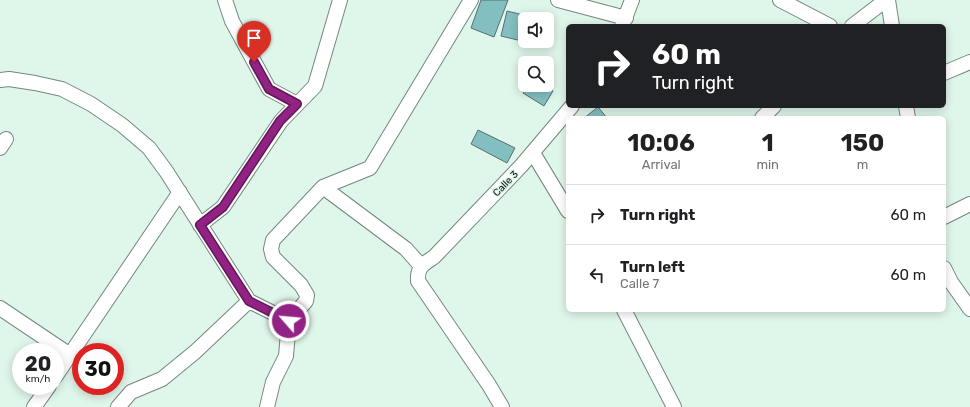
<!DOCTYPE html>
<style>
:root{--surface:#fff;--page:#f2f2f2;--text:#202124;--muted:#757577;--line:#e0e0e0}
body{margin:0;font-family:Rubik,sans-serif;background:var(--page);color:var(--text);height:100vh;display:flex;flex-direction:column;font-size:15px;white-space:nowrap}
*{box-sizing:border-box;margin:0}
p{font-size:13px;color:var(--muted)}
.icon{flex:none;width:22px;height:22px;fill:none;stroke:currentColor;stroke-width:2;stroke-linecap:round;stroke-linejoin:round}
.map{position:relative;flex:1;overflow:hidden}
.details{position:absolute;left:566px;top:116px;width:380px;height:196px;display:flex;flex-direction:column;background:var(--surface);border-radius:6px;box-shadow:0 2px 10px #0003}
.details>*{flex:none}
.banner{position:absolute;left:566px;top:24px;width:380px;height:84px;border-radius:6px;box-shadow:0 2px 10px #0003;background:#202124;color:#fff;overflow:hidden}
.controls{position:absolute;left:518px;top:12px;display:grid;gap:8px}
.controls a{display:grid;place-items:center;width:36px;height:36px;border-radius:6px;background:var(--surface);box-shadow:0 2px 10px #0003;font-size:20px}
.speed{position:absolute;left:12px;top:343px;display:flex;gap:8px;font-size:20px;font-weight:700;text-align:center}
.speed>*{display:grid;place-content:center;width:52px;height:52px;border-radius:50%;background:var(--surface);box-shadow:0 2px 10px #0003;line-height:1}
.speed small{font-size:10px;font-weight:400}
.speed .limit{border:6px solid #d22;background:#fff;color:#111}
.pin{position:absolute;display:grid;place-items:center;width:34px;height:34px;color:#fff;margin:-41px -17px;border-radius:50% 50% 50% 0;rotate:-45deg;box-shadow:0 0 4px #0007}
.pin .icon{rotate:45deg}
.me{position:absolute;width:44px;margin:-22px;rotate:297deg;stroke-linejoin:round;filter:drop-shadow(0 0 3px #0008)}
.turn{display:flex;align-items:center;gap:14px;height:84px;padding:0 20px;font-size:18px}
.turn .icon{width:52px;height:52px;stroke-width:2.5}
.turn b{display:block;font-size:28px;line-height:34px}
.eta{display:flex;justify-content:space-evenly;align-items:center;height:68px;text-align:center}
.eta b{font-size:24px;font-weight:700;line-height:28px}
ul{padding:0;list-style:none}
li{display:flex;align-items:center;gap:12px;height:60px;padding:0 20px;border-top:1px solid var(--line)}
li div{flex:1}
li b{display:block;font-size:15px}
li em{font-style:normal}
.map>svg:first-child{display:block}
.building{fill:#83bfc0;stroke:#586f70}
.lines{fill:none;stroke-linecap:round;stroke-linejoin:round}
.minor-casing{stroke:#74887d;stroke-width:16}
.minor{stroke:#fff;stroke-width:14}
.route-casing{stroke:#5f1756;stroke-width:10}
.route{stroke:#922385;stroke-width:7}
.labels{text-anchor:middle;stroke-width:3;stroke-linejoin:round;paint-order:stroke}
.street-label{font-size:10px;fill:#0a110d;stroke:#dff6ea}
</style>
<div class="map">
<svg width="970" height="407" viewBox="0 0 970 407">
<rect width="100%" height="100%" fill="#dff6ea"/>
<path class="building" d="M 481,0 L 508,0 L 494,37 L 471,28 Z
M 507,11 L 532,17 L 531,19 L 525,19 L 526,42 L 501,36 Z
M 528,85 L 542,85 L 553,91 L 544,106 L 523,93 Z
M 598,107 L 607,118 L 584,118 Z
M 478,130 L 515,148 L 507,163 L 471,144 Z"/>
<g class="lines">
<defs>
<path id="minor" d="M 225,0 L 232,21 L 269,89 L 297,104
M 558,0 L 626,18
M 780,0 L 830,26
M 888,0 L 892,26
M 622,26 L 632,0
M 852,26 L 886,0
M 944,73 L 970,62
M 0,80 L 9,79 L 35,83 L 62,89 L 91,104 L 122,125 L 149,148 L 166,171 L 249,301 L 289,321
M 906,106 L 908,118
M 762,118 L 774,106
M 0,148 L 6,139
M 533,153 L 568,211
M 323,187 L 406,249 L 421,266
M 944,217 L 970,204
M 200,225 L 223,207 L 281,121 L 315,86 L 340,0
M 944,268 L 951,282 L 970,309
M 0,308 L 70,355
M 624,310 L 674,407
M 289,321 L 306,301 L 307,295 L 301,285 L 273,257 L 271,249 L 273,240 L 323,187 L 370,168 L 471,0
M 55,377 L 180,192
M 34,407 L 49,386
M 118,407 L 131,392 L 162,379 L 195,352 L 249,301
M 267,407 L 273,382 L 286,356 L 289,321
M 502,407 L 489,385 L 418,281 C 417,266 424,264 434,257 L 521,166 L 572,106"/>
</defs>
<use href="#minor" class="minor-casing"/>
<use href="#minor" class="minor"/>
</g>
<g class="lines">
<defs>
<path id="route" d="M 254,62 L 269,89 L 297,104 L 280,121 L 223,207 L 200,225 L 249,301 L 289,321"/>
</defs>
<use href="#route" class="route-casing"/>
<use href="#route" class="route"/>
</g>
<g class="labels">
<g class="street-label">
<text transform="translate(505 183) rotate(-46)" y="4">Calle 3</text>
</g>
</g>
</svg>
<div class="controls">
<a><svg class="icon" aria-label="sound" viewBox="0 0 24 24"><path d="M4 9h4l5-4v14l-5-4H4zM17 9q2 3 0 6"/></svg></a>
<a><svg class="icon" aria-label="search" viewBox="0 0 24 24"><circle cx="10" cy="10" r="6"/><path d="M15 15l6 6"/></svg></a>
</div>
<div class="speed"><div>20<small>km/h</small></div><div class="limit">30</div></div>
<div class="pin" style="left:254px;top:62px;background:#d93025"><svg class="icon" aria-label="arrive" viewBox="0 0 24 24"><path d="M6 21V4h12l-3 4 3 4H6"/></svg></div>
<svg class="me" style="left:289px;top:321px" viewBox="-20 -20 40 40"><circle r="17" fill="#922385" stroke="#fff" stroke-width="3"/><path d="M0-11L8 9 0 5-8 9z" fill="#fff"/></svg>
<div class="banner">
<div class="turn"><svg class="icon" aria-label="right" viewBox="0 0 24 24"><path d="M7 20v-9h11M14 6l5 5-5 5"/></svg><div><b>60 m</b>Turn right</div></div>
</div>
<section class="details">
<div class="eta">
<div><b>10:06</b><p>Arrival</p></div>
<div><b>1</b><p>min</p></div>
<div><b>150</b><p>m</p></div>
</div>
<ul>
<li><svg class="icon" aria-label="right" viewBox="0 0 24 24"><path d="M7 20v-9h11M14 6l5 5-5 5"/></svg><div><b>Turn right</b></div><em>60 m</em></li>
<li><svg class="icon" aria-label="left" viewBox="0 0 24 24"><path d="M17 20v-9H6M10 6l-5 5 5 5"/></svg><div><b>Turn left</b><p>Calle 7</p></div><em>60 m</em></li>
</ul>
</section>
</div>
